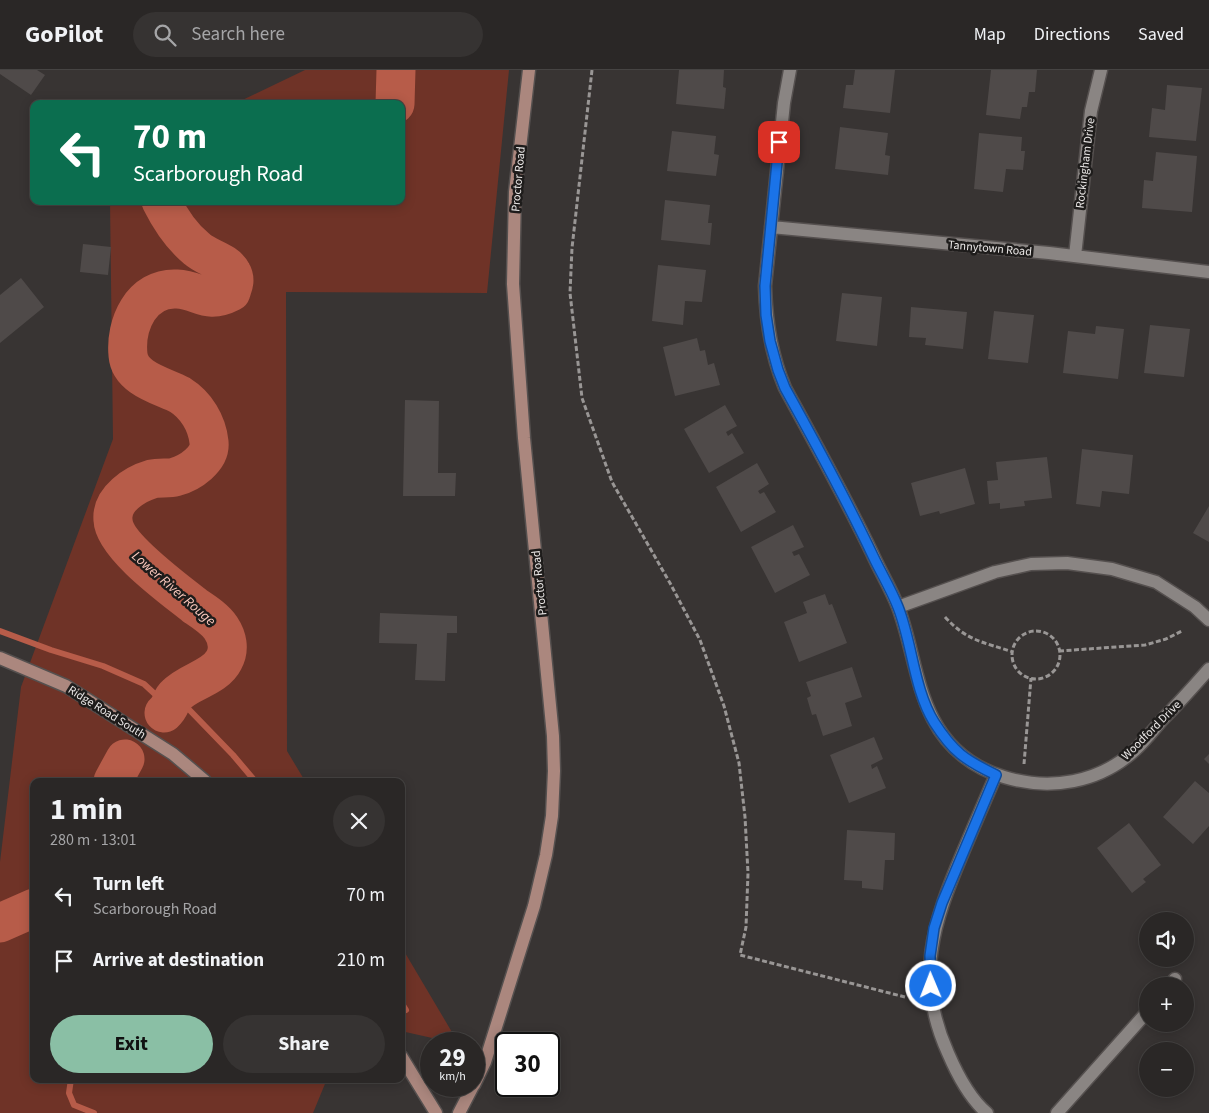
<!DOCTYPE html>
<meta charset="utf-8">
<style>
:root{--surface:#2a2726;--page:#363332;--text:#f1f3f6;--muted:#a5a5a7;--line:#464443;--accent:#8abfa5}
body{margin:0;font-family:"Source Sans 3",sans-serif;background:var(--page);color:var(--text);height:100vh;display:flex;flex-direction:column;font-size:19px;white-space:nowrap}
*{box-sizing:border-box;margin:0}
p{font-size:16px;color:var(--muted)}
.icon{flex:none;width:28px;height:28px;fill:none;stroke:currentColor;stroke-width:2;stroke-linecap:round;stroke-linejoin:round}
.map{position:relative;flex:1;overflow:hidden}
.panel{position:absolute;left:30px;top:708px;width:375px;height:305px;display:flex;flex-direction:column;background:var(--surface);border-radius:10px;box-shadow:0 2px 12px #0003,0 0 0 1px var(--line)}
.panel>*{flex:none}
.top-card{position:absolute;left:30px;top:30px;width:375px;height:105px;border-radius:10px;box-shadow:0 2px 12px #0003,0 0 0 1px var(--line);background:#0b6e4f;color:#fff;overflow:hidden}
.controls{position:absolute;left:1139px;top:842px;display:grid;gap:10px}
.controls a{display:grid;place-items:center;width:55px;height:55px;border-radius:50%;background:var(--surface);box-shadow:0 2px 12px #0003,0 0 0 1px var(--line);font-size:25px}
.speed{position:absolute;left:420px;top:962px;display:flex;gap:10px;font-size:25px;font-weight:700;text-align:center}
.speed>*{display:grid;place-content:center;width:65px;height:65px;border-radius:50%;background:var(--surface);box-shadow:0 2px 12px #0003,0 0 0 1px var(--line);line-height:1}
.speed small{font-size:12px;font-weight:400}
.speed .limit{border:2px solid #111;border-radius:8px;background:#fff;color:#111}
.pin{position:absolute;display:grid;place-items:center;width:42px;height:42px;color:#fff;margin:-21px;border-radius:10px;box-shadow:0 2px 8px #0006}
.me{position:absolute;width:55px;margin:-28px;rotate:359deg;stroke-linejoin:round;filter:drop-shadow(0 0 4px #0008)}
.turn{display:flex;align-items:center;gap:18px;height:105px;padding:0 20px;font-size:22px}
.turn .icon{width:65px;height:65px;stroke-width:2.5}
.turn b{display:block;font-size:35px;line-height:42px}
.round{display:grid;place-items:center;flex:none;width:52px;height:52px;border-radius:26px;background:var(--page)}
.summary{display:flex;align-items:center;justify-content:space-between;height:85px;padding:0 20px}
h1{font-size:30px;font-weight:700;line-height:38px}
.button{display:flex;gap:10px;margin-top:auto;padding:10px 20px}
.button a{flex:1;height:58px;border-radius:30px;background:var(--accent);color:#111;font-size:20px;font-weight:700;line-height:58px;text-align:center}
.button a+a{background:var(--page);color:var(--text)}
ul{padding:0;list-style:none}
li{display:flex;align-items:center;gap:15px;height:65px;padding:0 20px}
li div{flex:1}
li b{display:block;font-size:19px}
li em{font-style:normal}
header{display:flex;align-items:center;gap:30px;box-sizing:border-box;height:70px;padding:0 25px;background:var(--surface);border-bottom:1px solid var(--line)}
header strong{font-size:24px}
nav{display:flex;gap:28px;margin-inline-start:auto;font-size:18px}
.search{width:350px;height:45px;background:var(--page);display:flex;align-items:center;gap:12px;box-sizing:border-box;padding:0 18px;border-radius:28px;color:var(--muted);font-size:19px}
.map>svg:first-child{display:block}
.green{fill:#6f3327}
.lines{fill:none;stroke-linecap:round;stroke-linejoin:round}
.stream{stroke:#b75c49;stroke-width:6}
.river{stroke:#b75c49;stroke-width:39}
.building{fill:#4f4a49}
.lane-casing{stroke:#55504f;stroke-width:15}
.street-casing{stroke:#55504f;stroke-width:15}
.secondary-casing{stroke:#55504f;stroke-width:15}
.path{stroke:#999695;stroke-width:3;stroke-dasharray:5 2.5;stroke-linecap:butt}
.lane{stroke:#8a8583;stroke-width:12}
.street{stroke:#8a8583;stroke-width:12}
.secondary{stroke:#ab877e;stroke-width:12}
.route-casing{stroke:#114b97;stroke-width:12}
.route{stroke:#1a73e8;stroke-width:9}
.labels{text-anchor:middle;stroke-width:5;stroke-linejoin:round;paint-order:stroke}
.street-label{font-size:12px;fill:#ebe8e7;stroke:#1e1c1b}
.water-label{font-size:14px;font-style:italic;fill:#fcc9bd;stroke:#1e1c1b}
</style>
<header>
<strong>GoPilot</strong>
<div class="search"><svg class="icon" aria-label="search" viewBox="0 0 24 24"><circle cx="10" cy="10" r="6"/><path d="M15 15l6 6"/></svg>Search here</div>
<nav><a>Map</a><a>Directions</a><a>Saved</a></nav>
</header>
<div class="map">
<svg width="1209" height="1043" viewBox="0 0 1209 1043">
<rect width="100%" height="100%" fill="#383433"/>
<path class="green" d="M 305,0 L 509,0 L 487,223 L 286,222 L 287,681 L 305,711 L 34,711 L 34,1009 L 327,1009 L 313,1043 L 0,1043 L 0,792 L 21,617 L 113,369 L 110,131 L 401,131 L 401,34 L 234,34 Z
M 401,876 L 459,974 L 401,961 Z"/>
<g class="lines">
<path class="stream" d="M 0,561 L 51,580 L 103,596 L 144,614 L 170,638
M 175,625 L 233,685 L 255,711
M 401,932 L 406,940
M 71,1009 L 69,1023 L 74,1035 L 94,1043"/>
<path class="river" d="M 395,34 L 396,0
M 161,131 C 170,149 181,166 197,179 C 207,188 226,191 232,203 C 236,210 233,216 231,222 C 206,235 200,220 177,219 C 141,217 125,255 128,285 C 130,309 163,316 180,325 C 196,335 207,353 209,372 C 211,389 190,403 175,407 C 168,409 160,407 152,409 C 135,414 111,429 113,450 C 114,476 174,519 195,536 C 204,542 215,549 221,558 C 227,567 230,579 224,590 C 215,608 189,611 176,625 C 170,630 172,636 164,643
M 113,711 L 125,689
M 0,853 L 34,838"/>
</g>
<path class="building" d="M 0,0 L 37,0 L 45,5 L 31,25 L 0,4 Z
M 679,0 L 724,0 L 723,17 L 726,18 L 724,39 L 676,34 Z
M 855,0 L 895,0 L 890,43 L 843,38 L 846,15 L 853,15 Z
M 991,0 L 1037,0 L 1035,22 L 1029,22 L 1027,37 L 1022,37 L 1020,49 L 986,45 Z
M 1167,15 L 1202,18 L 1196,71 L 1149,67 L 1152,38 L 1165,40 Z
M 840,57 L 888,63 L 885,85 L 890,86 L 888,105 L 835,99 Z
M 672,61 L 716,66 L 714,84 L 719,85 L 716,106 L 667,101 Z
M 979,63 L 1022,67 L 1021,81 L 1025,81 L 1023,100 L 1006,99 L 1003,122 L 974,119 Z
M 1156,82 L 1197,86 L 1192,142 L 1142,138 L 1144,110 L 1153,111 Z
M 665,130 L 710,135 L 708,153 L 712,153 L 710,175 L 661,170 Z
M 83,174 L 111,177 L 108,205 L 80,202 Z
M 658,195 L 706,200 L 702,232 L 685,231 L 683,255 L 652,251 Z
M 21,208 L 44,237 L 0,273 L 0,225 Z
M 842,223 L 882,227 L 877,276 L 836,271 Z
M 911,237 L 967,242 L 963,279 L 925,275 L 926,268 L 909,267 Z
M 994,241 L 1034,245 L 1028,293 L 988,289 Z
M 1150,255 L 1190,259 L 1184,307 L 1144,303 Z
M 1096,256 L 1124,259 L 1118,309 L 1063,303 L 1068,261 L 1095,264 Z
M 697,268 L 700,281 L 705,280 L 708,295 L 714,293 L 720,315 L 675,326 L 663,277 Z
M 405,330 L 439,331 L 438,403 L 456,403 L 455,426 L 403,426 Z
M 725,335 L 737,356 L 726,362 L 728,366 L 732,363 L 744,383 L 709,403 L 684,359 Z
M 1082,379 L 1133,385 L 1129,424 L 1102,421 L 1100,437 L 1076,434 Z
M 1047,387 L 1052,428 L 1024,431 L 1025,436 L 1000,439 L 1000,433 L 989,434 L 987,411 L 998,410 L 996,392 Z
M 757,393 L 769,414 L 758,421 L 760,424 L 764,422 L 776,442 L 741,462 L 716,417 Z
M 965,398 L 975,434 L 940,444 L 939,441 L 920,446 L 911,413 Z
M 1209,436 L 1209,472 L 1193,463 Z
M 793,455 L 804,477 L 792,482 L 794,486 L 799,484 L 810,505 L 775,523 L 751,477 Z
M 825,524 L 829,535 L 832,534 L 847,573 L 799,592 L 784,552 L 807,543 L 803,532 Z
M 380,543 L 457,546 L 457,563 L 447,563 L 445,611 L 415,610 L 417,574 L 379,573 Z
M 852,597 L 862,627 L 845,633 L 852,656 L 823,666 L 816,644 L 812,645 L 807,628 L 811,626 L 806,612 Z
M 874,667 L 883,689 L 871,695 L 872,699 L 877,696 L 886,718 L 849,733 L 830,685 Z
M 1209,684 L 1209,694 L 1204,689 Z
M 1195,711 L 1209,723 L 1209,756 L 1193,774 L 1163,747 Z
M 1129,753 L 1161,795 L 1143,809 L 1146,812 L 1132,823 L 1097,778 Z
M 847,760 L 895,763 L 894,790 L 885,790 L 883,820 L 862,818 L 862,811 L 844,810 Z"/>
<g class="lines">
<defs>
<path id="lane" d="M 1169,916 L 1175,909
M 1057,1043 L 1148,941"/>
<path id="street" d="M 790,0 L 784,33 L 765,216 C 766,253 771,285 785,318 C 815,373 845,427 872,483 C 880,501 891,519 898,537 C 912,574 915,614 933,649 C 948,678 973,698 1004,707 C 1050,721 1099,713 1135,680 C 1145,671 1154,659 1163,649 C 1179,633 1194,616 1209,599
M 771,157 L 1049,183 L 1209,202
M 1075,186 L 1091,41 L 1101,0
M 898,537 L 995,502 L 1031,494 L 1067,493 L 1112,499 L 1156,512 L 1195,537 L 1209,550
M 987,1043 C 969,1028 957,1004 948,983 C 914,908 933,853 963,782 C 974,756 985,730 996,705"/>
<path id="secondary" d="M 0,588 L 66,616 L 173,684 L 205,711
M 401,986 L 436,1043
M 474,1015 L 485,992 L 534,836 L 546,785 L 552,746 L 554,701 L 553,666 L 524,368 L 513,214 L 515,122 L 529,0
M 459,1043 L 473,1016"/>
</defs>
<use href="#lane" class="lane-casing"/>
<use href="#street" class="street-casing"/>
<use href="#secondary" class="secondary-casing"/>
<path class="path" d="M 592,0 L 572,178 L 570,223 L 582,328 L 612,412 L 670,513 L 700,570 L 724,636 L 739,693 L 745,747 L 748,803 L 746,857 L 740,885 L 905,927
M 945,547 C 967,571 983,572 1013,582
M1012 585a24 24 0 1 1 48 0a24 24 0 1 1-48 0Z
M 1059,581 L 1145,575 L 1166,569 L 1182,561
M 1024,694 L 1031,608"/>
<use href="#lane" class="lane"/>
<use href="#street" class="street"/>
<use href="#secondary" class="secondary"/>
</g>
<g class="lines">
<defs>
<path id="route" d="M 779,72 L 765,216 L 766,245 L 770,271 L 778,300 L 785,318 C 816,374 846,429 873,486 C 881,503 891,519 898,537 C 912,572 914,620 934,652 C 953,682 965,690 996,705 L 942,833 L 934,858 L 930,886 L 931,916"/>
</defs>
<use href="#route" class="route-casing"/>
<use href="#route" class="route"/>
</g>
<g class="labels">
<g class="street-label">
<text transform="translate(1085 93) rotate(-83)" y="4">Rockingham Drive</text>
<text transform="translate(518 109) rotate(-85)" y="4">Proctor Road</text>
<text transform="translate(990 178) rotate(5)" y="4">Tannytown Road</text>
<text transform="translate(539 513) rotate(-96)" y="4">Proctor Road</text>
<text transform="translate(107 642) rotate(32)" y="4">Ridge Road South</text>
<text transform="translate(1151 660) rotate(-45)" y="4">Woodford Drive</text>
</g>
<g class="water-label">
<text transform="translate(174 518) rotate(41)" y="5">Lower River Rouge</text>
</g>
</g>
</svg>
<div class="controls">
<a><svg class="icon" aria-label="sound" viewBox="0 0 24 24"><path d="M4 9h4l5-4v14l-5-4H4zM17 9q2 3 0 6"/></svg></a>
<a>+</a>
<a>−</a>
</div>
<div class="speed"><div>29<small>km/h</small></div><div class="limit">30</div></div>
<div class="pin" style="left:779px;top:72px;background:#d93025"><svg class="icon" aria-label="arrive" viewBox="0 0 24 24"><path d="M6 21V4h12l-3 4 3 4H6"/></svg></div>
<svg class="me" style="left:931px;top:916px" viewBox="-20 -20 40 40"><circle r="17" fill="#1a73e8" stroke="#fff" stroke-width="3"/><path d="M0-11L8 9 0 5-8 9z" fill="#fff"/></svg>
<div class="top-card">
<div class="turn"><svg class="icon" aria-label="left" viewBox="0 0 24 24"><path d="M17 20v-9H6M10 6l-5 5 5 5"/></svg><div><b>70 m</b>Scarborough Road</div></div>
</div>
<section class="panel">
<div class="summary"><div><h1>1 min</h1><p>280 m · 13:01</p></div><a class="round"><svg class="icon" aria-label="close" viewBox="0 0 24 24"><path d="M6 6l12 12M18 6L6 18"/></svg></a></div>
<ul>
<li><svg class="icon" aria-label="left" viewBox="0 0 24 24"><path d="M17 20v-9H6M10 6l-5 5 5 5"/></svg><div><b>Turn left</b><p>Scarborough Road</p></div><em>70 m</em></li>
<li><svg class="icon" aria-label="arrive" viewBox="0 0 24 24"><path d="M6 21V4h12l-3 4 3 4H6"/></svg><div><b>Arrive at destination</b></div><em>210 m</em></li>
</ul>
<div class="button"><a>Exit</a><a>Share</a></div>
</section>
</div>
